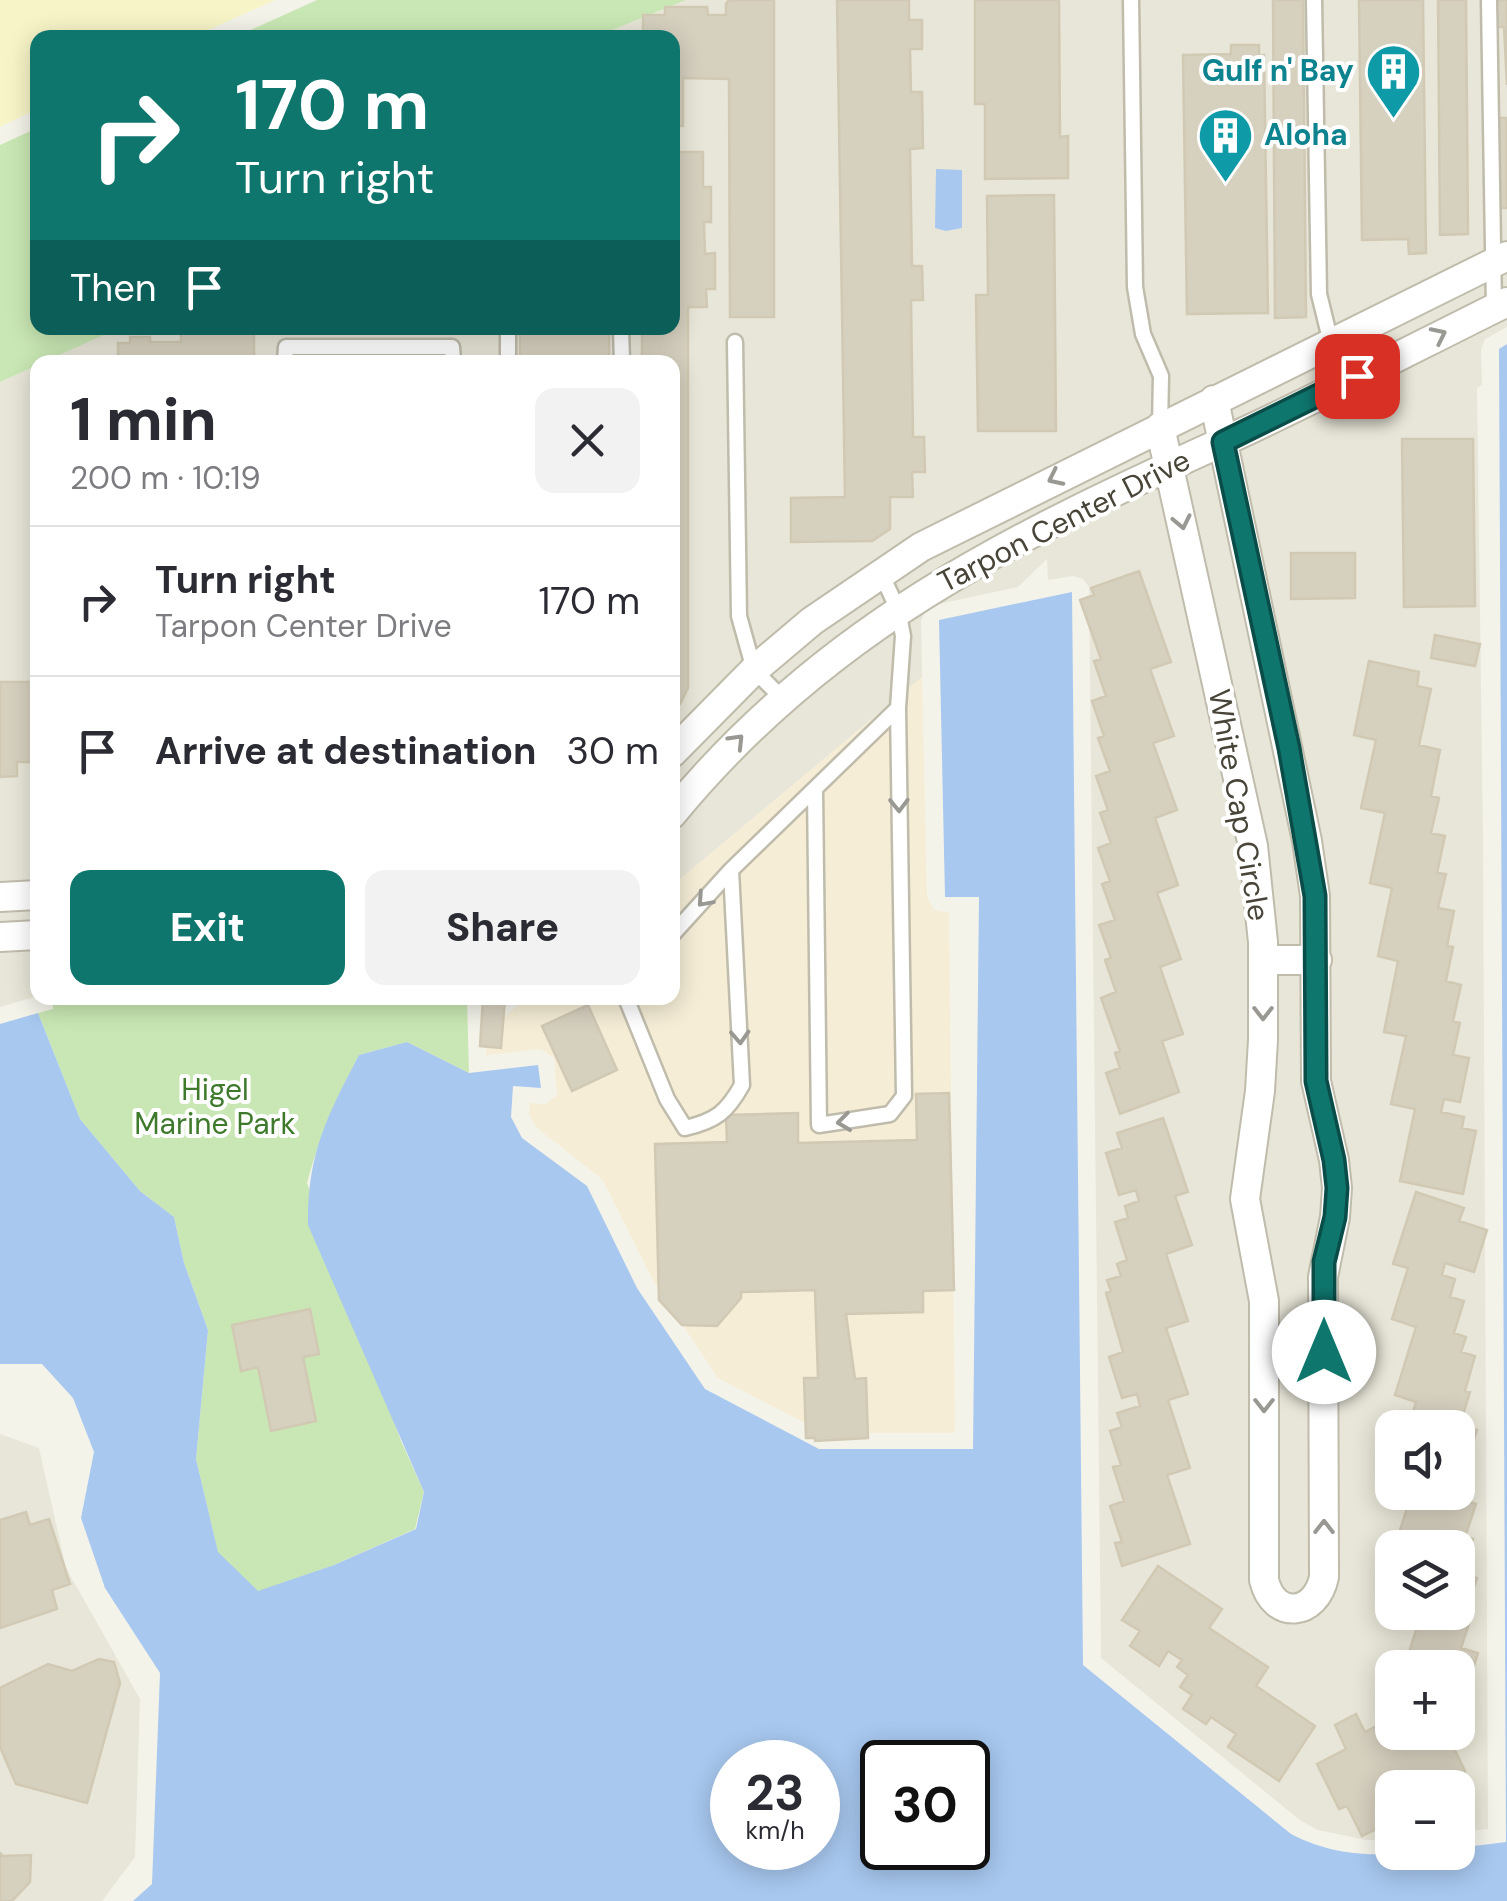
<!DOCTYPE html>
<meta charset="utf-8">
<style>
:root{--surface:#fff;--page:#f2f2f3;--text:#2b2b33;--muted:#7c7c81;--line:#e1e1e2;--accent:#0f766e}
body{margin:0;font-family:"DM Sans",sans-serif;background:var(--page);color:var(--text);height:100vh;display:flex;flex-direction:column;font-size:38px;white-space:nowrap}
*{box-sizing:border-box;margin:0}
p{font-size:32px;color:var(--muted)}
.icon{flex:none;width:55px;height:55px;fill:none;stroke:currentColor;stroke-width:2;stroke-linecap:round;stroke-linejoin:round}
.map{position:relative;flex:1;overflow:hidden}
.side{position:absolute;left:30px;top:355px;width:650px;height:650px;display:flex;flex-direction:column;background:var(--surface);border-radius:20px;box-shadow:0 5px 25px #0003}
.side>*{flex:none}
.hud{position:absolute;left:30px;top:30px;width:650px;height:305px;border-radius:20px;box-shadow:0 5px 25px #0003;background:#0f766e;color:#fff;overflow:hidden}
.controls{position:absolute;left:1375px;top:1410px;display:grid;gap:20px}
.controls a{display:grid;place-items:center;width:100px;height:100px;border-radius:20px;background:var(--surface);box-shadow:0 5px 25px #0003;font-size:50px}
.speed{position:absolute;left:710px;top:1740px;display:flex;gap:20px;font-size:50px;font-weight:700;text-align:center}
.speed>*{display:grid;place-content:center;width:130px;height:130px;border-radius:50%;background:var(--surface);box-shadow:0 5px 25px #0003;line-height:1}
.speed small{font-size:25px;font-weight:400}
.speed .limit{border:5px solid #111;border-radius:15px;background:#fff;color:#111}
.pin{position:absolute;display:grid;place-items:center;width:85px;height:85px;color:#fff;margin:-42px;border-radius:20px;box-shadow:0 5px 15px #0006}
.me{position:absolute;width:110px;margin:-55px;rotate:0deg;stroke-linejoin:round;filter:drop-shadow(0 0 8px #0008)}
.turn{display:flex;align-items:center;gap:35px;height:210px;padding:0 40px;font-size:45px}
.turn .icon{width:130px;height:130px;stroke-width:2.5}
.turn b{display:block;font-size:70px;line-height:85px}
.then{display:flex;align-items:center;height:95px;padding:0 40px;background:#0003;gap:20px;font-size:38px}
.round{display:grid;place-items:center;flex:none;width:105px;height:105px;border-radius:20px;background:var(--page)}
.head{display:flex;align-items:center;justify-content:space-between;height:170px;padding:0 40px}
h1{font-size:60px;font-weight:800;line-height:75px}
.primary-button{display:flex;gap:20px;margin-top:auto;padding:20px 40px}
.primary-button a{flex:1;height:115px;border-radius:20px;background:var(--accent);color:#fff;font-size:40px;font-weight:800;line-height:115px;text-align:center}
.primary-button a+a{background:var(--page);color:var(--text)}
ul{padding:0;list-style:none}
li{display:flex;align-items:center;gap:30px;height:150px;padding:0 40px;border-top:2px solid var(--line)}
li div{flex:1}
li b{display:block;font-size:38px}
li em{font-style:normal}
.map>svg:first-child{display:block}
.residential{fill:#e8e6d8;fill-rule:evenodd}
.commercial{fill:#f5edd6}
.green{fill:#c9e7b4}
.sand{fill:#f7f4c7}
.water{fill:#a8c8ef;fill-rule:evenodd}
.building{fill:#d6d0bf;stroke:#d1c9b3;stroke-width:2.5}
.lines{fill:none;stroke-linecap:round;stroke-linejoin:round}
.service-casing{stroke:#c0bcac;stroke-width:19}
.minor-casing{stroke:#c0bcac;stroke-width:32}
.service{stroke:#fff;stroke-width:14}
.minor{stroke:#fff;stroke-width:28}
.oneway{stroke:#9a9892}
.route-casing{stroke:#0a4d48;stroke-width:25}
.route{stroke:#0f766e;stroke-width:18}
.labels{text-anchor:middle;stroke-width:8;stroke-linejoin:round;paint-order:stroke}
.culture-label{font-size:30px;font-weight:bold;fill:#0d838f;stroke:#fff;text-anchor:end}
.street-label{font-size:30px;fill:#484438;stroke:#fff}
.park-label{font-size:30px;fill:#3e792c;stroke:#fff}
</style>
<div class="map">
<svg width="1507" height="1901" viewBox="0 0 1507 1901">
<rect width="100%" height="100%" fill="#f4f3ea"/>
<path class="residential" d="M 686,0 L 1507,0 L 1507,327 L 1485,339 L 1481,349 L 1482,385 L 1477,388 L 1483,838 L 1488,1829 L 1458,1832 L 1458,1788 L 1392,1788 L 1392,1840 L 1366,1840 L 1318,1830 L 1301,1821 L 1101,1658 L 1089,587 L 1083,579 L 1073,576 L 1048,580 L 1047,559 L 1018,587 L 929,606 L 921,620 L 922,677 L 673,885 L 672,362 L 42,362 L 119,328 L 672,328 L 672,38 L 595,37 ZM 1392,1428 L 1458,1428 L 1458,1492 L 1392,1492 ZM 1392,1548 L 1458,1548 L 1458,1612 L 1392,1612 ZM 1392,1668 L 1458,1668 L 1458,1732 L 1392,1732 Z
M 37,365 L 37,943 L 33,949 L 34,997 L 0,1007 L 0,382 Z
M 0,1434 L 39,1448 L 66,1568 L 140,1699 L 135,1857 L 102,1901 L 0,1901 Z"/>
<path class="commercial" d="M 922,677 L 927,897 L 934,910 L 949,913 L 955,1433 L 824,1433 L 718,1378 L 653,1280 L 603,1180 L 537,1128 L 529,1114 L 530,1103 L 545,1104 L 557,1095 L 554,1058 L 541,1049 L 486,1055 L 486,1030 L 528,998 L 672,998 L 673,885 Z"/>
<path class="green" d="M 317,0 L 686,0 L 595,37 L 233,38 Z
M 37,128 L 38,328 L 119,328 L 0,382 L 0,145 Z
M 52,998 L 467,998 L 469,1073 L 407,1042 L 359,1055 C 337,1097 319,1137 307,1183 L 401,1441 L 424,1492 L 415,1529 L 334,1565 L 258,1592 L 218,1553 L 196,1459 L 208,1330 L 184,1263 L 174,1217 L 140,1191 L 80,1119 L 38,1013 L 53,1009 Z"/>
<path class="sand" d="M 0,0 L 275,0 L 193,37 L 38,38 L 37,109 L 0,127 Z"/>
<path class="water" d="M 936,169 L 962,170 L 962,228 L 946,231 L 935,228 Z
M 1507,344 L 1507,1901 L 133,1901 L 152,1884 L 160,1673 L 105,1588 L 81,1518 L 94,1452 L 73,1398 L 42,1364 L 0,1364 L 0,1024 L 38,1013 L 80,1119 L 140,1191 L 174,1217 L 184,1263 L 208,1330 L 196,1459 L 218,1552 L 258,1591 L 334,1565 L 416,1529 L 424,1492 L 308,1225 C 307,1154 327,1116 359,1055 L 407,1042 L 469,1073 L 538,1065 L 541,1088 L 513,1086 L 511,1117 L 522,1138 L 587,1186 L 637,1288 L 705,1389 L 819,1449 L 973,1449 L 979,897 L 945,897 L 939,620 L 1072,592 L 1083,1665 L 1291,1834 C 1349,1864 1396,1852 1458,1852 L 1458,1848 L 1506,1842 L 1499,349 ZM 732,1762 L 818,1762 L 818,1848 L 732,1848 ZM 882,1762 L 968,1762 L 968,1848 L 882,1848 Z"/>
<path class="building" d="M 729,0 L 774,0 L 774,317 L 730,317 L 729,79 L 683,78 L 683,126 L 674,126 L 675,152 L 703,152 L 703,187 L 711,187 L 711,222 L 704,222 L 705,254 L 715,253 L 715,289 L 706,289 L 707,307 L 688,307 L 688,688 L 680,704 L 672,704 L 672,362 L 642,362 L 642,328 L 672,328 L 672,38 L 643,38 L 643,15 L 665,15 L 665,7 L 707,7 L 708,15 L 726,15 L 726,4 Z
M 837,0 L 909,0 L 909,20 L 922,20 L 922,49 L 910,49 L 911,92 L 922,92 L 923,148 L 910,149 L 912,266 L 922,266 L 923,300 L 911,300 L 913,437 L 924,437 L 925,472 L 912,472 L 913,497 L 890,497 L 890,529 L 872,541 L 791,542 L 791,498 L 845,497 Z
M 975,0 L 1059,0 L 1060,137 L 1068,136 L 1068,178 L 985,179 L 985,104 L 975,104 Z
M 1273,0 L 1303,0 L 1306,317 L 1275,318 Z
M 1359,0 L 1423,0 L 1426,253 L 1409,254 L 1408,239 L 1362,240 Z
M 1438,0 L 1466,0 L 1468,234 L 1440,235 Z
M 1496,0 L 1507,0 L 1507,85 L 1504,27 L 1498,27 Z
M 1231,45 L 1259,45 L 1259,56 L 1264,55 L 1268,313 L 1187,314 L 1183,55 L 1231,54 Z
M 1493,118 L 1507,118 L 1507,208 L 1497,208 Z
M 1054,195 L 1056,431 L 978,431 L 976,295 L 988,295 L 987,196 Z
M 181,328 L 254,328 L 254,361 L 118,362 L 118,343 L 130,343 L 130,337 L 150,337 L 150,342 L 181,342 Z
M 298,328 L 404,328 L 404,330 L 298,331 Z
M 520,328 L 609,328 L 609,362 L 520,362 Z
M 1402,439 L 1473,439 L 1475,606 L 1404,607 Z
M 1291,553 L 1355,553 L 1355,598 L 1291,599 Z
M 1139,571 L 1171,662 L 1150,669 L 1174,736 L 1153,743 L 1177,810 L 1155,818 L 1178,885 L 1157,893 L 1181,959 L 1160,967 L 1183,1034 L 1162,1041 L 1179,1092 L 1120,1114 L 1106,1073 L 1120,1068 L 1115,1053 L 1120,1051 L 1101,998 L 1116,992 L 1105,960 L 1111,958 L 1099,925 L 1115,920 L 1102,884 L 1110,881 L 1098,848 L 1111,843 L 1100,813 L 1108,810 L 1096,776 L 1110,771 L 1098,738 L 1104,736 L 1092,701 L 1106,696 L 1094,661 L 1101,659 L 1080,600 L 1094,595 L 1091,588 Z
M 1435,635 L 1480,644 L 1475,666 L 1431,658 Z
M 1369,661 L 1419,672 L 1417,686 L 1431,689 L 1419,745 L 1440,750 L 1431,796 L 1439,798 L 1431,833 L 1445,836 L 1437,873 L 1446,874 L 1438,908 L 1454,911 L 1447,946 L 1453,947 L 1446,981 L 1461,985 L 1453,1021 L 1460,1023 L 1453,1055 L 1469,1058 L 1460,1102 L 1444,1099 L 1441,1112 L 1464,1117 L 1462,1128 L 1476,1131 L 1463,1194 L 1400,1181 L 1415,1109 L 1391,1104 L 1406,1036 L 1384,1032 L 1398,961 L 1378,956 L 1392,888 L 1370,883 L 1385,813 L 1361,808 L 1376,740 L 1354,735 Z
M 0,682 L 38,682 L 38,762 L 17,762 L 17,776 L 0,777 Z
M 483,998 L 505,999 L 501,1048 L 480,1046 Z
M 588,1005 L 617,1070 L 572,1091 L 542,1026 Z
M 949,1093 L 954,1290 L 923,1291 L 923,1312 L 846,1314 L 855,1379 L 866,1378 L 868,1438 L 815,1441 L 815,1438 L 806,1438 L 804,1378 L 818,1378 L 815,1290 L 741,1292 L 741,1298 L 717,1326 L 682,1325 L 659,1300 L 655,1144 L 727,1142 L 726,1115 L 798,1113 L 798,1143 L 917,1140 L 916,1094 Z
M 1163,1118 L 1188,1192 L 1175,1196 L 1192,1245 L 1166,1254 L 1188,1321 L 1166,1328 L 1188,1394 L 1168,1400 L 1190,1468 L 1167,1475 L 1190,1544 L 1122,1566 L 1115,1543 L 1122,1542 L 1110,1506 L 1124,1501 L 1113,1467 L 1121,1465 L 1110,1431 L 1122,1427 L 1117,1413 L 1140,1406 L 1137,1394 L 1122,1398 L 1109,1357 L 1123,1352 L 1106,1293 L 1111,1291 L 1107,1280 L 1121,1276 L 1117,1264 L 1127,1260 L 1115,1222 L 1128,1218 L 1125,1206 L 1139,1201 L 1136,1190 L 1119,1195 L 1106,1153 L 1122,1148 L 1117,1133 Z
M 1416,1192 L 1464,1208 L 1459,1221 L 1487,1230 L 1474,1272 L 1445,1263 L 1442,1275 L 1455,1279 L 1450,1297 L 1464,1301 L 1454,1333 L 1466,1337 L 1461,1352 L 1475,1356 L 1465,1391 L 1470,1392 L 1460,1424 L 1477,1430 L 1463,1472 L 1458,1470 L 1458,1428 L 1408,1428 L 1416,1402 L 1395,1395 L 1416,1327 L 1392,1319 L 1408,1268 L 1393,1264 Z
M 310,1309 L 319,1354 L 303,1357 L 316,1421 L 271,1431 L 258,1367 L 241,1371 L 232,1325 Z
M 1458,1484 L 1466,1487 L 1462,1499 L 1476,1504 L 1465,1537 L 1473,1539 L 1462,1573 L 1477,1578 L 1466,1612 L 1472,1614 L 1461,1648 L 1478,1653 L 1459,1713 L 1458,1668 L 1404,1668 L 1418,1624 L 1397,1617 L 1398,1612 L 1458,1612 L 1458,1548 L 1410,1548 L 1396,1543 L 1412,1492 L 1458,1492 Z
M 26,1512 L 30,1525 L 49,1519 L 70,1584 L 52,1590 L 57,1609 L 0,1628 L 0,1520 Z
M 1158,1566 L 1222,1609 L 1209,1628 L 1268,1667 L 1256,1686 L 1315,1726 L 1279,1781 L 1228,1747 L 1236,1734 L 1211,1717 L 1206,1724 L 1183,1709 L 1192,1695 L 1180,1687 L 1188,1675 L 1177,1667 L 1182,1660 L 1168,1651 L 1159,1666 L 1130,1646 L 1140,1631 L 1122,1620 Z
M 99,1659 L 114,1662 L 120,1683 L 87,1803 L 16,1784 L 0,1747 L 0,1688 L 48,1664 L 72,1671 Z
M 1356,1714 L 1365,1732 L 1384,1722 L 1397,1749 L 1429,1732 L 1446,1732 L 1465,1771 L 1465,1808 L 1458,1808 L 1458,1788 L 1392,1788 L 1392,1821 L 1362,1836 L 1347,1806 L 1339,1809 L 1317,1764 L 1346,1749 L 1335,1725 Z
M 0,1853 L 3,1856 L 31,1855 L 30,1882 L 12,1901 L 0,1901 Z"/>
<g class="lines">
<defs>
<path id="service" d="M 1131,0 L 1135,287 L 1143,334 L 1161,376 L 1160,427
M 1314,0 L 1319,294 L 1331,343 L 1346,381
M 1489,0 L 1494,308
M 508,328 L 508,362
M 621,328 L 622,362
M 735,342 L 739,616 L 754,670 L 782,698
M 285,362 L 286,347 L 452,347 L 453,362
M 815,790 L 819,1125 L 890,1114 L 904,1096 L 898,708 L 903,636 L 898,610 L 881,573
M 672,935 L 731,870 L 898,708
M 626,998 L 667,1099 L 685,1128 C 716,1121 727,1112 742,1085 L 731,870"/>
<path id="minor" d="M 1160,427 L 1253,846 L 1263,942 L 1263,1040 L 1260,1091 L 1245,1199 L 1264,1301 L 1264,1580 C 1274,1621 1316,1616 1324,1577 L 1323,1277 L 1335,1217 L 1337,1188 L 1334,1160 L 1316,1081 L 1315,896 L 1307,841 L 1214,400
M 672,753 L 754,670 L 812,621 L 921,547 L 1507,256
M 672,814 C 824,629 1008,539 1220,443 C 1317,399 1412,349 1507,302
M 0,897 L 38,895
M 0,937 L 38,935
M 1263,960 L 1317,960"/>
</defs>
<use href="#service" class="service-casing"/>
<use href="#minor" class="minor-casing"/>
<use href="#service" class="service"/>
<use href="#minor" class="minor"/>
</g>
<defs><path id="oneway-chevron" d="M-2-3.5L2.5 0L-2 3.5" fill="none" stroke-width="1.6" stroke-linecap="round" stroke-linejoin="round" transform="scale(2.5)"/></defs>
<g class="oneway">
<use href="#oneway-chevron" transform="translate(1439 335) rotate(-26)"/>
<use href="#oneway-chevron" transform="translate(1055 478) rotate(154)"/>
<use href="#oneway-chevron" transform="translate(1182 522) rotate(78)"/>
<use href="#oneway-chevron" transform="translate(737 741) rotate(-46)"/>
<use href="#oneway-chevron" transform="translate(899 805) rotate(89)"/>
<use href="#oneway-chevron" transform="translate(704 900) rotate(132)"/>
<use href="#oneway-chevron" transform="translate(1263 1013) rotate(90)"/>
<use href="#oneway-chevron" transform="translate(740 1037) rotate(87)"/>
<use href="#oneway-chevron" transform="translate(844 1122) rotate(173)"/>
<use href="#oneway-chevron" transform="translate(1264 1405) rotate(90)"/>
<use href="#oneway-chevron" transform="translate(1324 1527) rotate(-90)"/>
</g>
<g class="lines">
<defs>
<path id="route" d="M 1324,1352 L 1324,1262 L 1335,1217 L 1337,1188 L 1334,1160 L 1316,1081 L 1315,896 L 1289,748 L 1223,442 L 1357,376"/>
</defs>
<use href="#route" class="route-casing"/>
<use href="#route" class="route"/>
</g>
<defs>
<symbol id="building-pin" viewBox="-11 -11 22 30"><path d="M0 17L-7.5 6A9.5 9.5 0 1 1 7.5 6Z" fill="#0f9aa8" stroke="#fff"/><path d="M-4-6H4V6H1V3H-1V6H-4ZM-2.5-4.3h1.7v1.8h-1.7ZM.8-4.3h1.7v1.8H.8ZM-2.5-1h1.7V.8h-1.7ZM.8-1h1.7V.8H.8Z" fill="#fff"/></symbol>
</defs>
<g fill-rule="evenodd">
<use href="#building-pin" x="1362" y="40" width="63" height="86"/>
<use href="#building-pin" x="1194" y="104" width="63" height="86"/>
</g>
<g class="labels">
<g class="culture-label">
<text x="1354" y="81">Gulf n' Bay</text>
<text x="1264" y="145" text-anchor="start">Aloha</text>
</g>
<g class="street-label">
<text transform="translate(1064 521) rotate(-27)" y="10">Tarpon Center Drive</text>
<text transform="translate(1239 805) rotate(80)" y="10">White Cap Circle</text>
</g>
<g class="park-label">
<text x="215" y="1100">Higel<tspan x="215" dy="34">Marine Park</tspan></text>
</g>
</g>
</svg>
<div class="controls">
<a><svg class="icon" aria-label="sound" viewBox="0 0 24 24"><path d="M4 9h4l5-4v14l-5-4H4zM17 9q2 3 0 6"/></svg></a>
<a><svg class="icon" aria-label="layers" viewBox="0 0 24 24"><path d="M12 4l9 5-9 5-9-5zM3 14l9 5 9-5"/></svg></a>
<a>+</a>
<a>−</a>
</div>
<div class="speed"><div>23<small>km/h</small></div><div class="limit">30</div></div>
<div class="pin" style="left:1357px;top:376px;background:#d93025"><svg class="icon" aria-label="arrive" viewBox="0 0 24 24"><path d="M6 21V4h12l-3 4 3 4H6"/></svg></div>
<svg class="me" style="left:1324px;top:1352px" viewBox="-20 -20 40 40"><circle r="19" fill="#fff"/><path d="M0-13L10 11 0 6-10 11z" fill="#0f766e"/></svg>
<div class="hud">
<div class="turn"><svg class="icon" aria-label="right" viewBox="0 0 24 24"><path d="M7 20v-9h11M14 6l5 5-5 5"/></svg><div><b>170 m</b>Turn right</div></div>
<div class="then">Then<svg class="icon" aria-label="arrive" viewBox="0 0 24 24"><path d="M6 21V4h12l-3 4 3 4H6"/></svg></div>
</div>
<section class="side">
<div class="head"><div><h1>1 min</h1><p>200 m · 10:19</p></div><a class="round"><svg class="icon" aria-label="close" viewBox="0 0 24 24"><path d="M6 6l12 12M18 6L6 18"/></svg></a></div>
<ul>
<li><svg class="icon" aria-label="right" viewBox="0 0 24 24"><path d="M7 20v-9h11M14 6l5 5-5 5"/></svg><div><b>Turn right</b><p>Tarpon Center Drive</p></div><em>170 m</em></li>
<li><svg class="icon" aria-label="arrive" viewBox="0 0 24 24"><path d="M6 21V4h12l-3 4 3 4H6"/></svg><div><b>Arrive at destination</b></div><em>30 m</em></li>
</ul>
<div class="primary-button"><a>Exit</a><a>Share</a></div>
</section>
</div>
